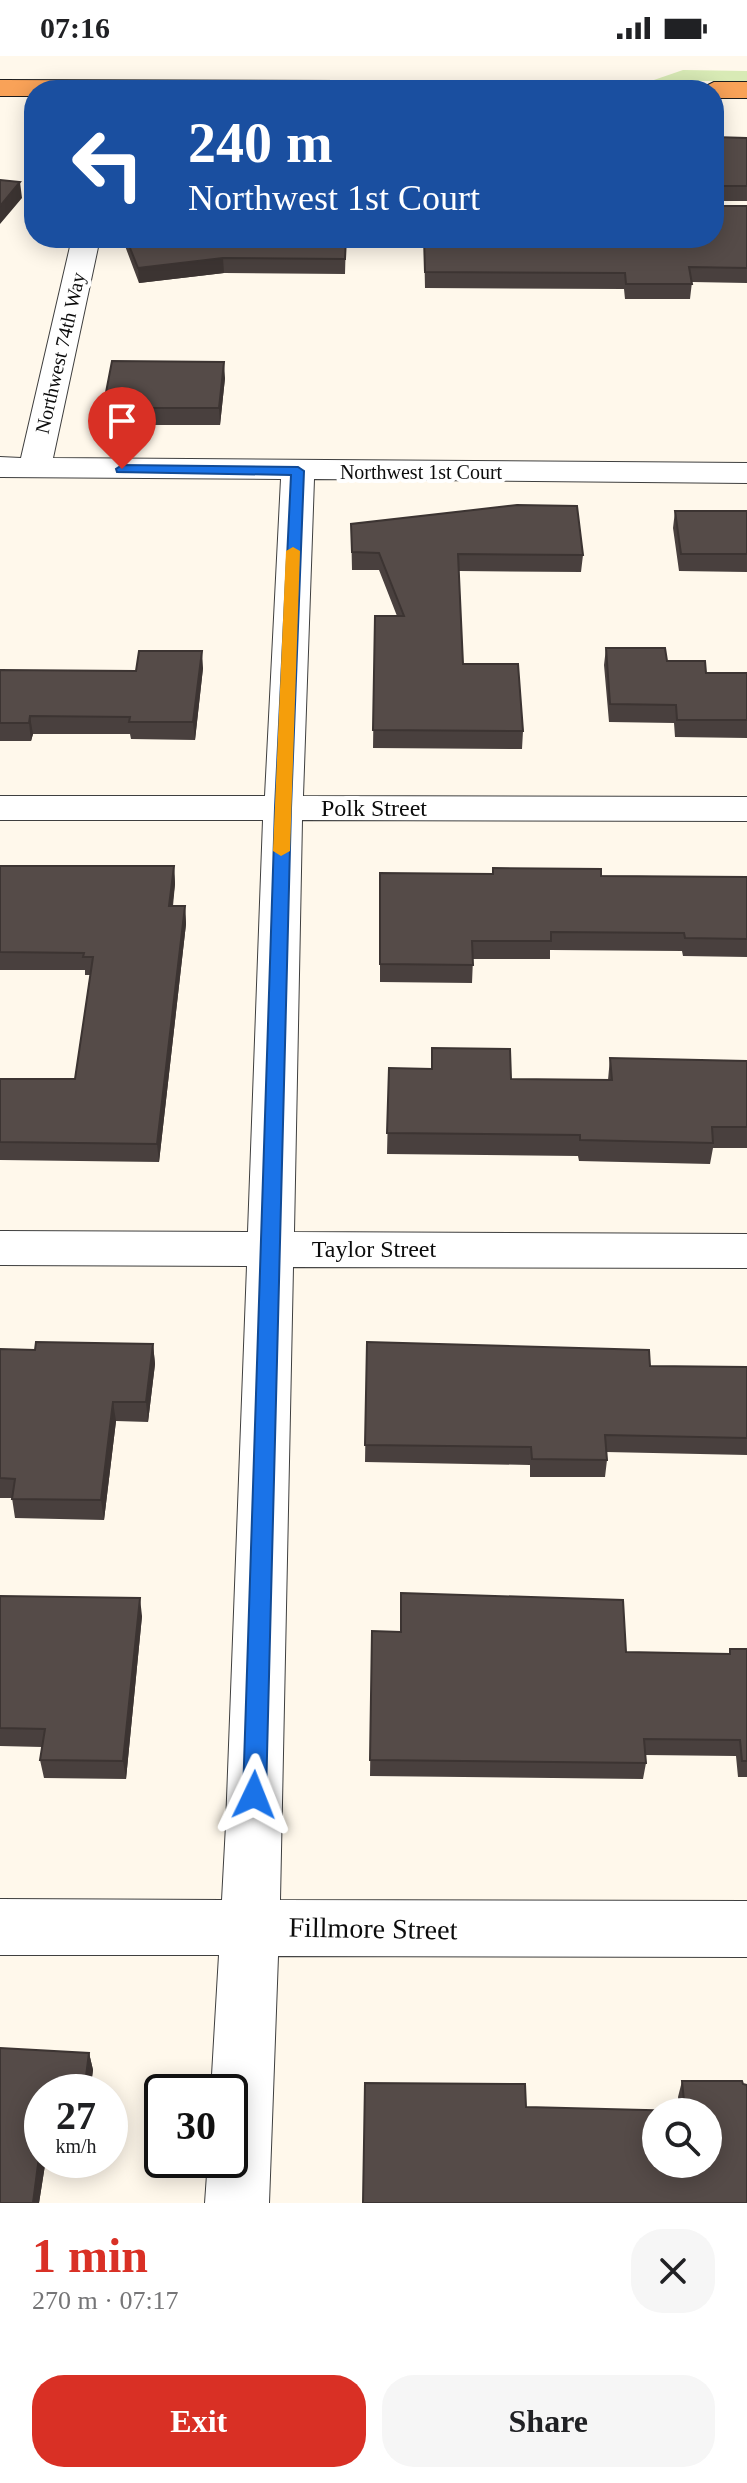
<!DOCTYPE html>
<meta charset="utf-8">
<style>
:root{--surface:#fff;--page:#f6f6f6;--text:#202124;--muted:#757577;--accent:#d93025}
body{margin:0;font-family:Georgia,serif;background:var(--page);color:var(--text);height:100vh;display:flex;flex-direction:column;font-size:30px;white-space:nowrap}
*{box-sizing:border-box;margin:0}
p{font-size:26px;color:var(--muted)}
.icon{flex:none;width:44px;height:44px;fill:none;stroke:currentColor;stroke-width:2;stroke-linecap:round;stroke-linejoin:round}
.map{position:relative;height:2147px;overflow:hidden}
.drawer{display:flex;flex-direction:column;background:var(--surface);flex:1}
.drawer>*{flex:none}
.hud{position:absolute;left:24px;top:24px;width:700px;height:168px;border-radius:32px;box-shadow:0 4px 20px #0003;background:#1a4fa0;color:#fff;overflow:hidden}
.tools{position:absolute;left:642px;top:2042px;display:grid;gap:16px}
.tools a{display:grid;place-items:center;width:80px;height:80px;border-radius:50%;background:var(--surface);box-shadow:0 4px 20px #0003;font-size:40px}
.speed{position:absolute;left:24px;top:2018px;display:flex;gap:16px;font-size:40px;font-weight:700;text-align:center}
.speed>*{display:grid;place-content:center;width:104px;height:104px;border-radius:50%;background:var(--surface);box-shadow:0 4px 20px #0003;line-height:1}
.speed small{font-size:20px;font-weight:400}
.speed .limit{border:4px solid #111;border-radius:12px;background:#fff;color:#111}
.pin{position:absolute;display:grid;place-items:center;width:68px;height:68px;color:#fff;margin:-82px -34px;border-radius:50% 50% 50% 0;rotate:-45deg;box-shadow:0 0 8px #0007}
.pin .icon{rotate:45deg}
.me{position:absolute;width:88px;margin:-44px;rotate:2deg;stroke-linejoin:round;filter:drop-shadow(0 0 6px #0008)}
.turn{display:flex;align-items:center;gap:28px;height:168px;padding:0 32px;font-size:36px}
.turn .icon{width:104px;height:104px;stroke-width:2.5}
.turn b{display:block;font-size:56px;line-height:68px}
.round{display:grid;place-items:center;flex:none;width:84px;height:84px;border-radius:32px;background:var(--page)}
.summary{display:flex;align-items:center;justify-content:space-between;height:136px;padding:0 32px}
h1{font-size:48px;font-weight:800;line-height:60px;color:var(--accent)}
.cta{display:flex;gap:16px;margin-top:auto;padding:16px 32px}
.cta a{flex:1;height:92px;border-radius:32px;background:var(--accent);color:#fff;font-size:32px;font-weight:800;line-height:92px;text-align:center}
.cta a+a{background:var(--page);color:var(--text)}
.status{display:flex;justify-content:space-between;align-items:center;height:56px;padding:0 40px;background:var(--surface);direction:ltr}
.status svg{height:22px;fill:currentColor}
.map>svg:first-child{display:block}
.green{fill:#d8eab5}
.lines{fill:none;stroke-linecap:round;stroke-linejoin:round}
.minor-casing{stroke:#3f3f3f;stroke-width:2}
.trunk-casing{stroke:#1d1d1d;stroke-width:2}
.minor{fill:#fff;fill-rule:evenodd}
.trunk{fill:#f9a258;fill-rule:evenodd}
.wall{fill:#49403e}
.shaded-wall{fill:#3c3432}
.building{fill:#554b48;stroke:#3c3432;stroke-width:2;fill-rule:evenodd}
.route{fill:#1a73e8;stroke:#114b97;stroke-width:2}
.slow{fill:#f59e0b}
.labels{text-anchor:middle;stroke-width:8;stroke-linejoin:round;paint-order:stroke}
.far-street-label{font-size:20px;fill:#0c0c0c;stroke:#fff}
.street-label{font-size:24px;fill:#0c0c0c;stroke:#fff}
.near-street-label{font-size:28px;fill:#0c0c0c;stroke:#fff}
</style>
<div class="status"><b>07:16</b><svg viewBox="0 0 49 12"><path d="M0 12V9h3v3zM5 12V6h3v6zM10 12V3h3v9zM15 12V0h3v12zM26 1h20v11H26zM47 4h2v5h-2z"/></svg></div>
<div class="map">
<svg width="747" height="2147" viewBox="0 0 747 2147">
<rect width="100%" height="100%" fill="#fff8eb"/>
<path class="green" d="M 683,14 L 747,15 L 747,25 L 651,25 Z"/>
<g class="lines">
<defs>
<path id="minor" d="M 72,182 L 100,182 L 53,402 L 747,407 L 747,427 L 314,423 L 303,740 L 747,741 L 747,765 L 302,764 L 294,1176 L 747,1178 L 747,1212 L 293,1211 L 280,1844 L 747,1845 L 747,1901 L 278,1900 L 269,2147 L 205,2147 L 208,2104 L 230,2104 L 230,2036 L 211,2036 L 219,1899 L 0,1899 L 0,1843 L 222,1844 L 226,1769 L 247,1210 L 0,1209 L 0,1175 L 248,1176 L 263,764 L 0,764 L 0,740 L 265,740 L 281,423 L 0,421 L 0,401 L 21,402 Z"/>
<path id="trunk" d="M 0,24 L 691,26 L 702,32 L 714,26 L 747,26 L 747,42 L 714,42 L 714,34 L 34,34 L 34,40 L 0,40 Z"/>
</defs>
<use href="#minor" class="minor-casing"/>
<use href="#trunk" class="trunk-casing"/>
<use href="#minor" class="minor"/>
<use href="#trunk" class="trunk"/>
</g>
<path class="wall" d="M 714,81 L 747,82 L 747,145 L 714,145 Z
M 747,150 L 747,227 L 692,226 L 690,243 L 625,243 L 624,233 L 425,232 L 424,182 L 714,182 Z
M 122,182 L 346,182 L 345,218 L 224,217 L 139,227 Z
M 225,322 L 220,369 L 105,369 L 103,352 Z
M 675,455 L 747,455 L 747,516 L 679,515 L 673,472 Z
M 351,468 L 583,499 L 581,516 L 459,515 L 463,608 L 523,675 L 522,693 L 373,692 L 375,560 L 397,560 L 379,514 L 352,514 Z
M 606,592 L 667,605 L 706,617 L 747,617 L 747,682 L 675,681 L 674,667 L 609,666 L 604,609 Z
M 203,612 L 195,684 L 131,683 L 130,678 L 33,678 L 31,685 L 0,685 L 0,614 L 136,615 Z
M 0,810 L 174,810 L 175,828 L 173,850 L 185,850 L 186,868 L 159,1106 L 0,1104 L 0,1023 L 75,1023 L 90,919 L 85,919 L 85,914 L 0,914 Z
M 380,817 L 747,821 L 747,901 L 683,900 L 682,895 L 550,894 L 550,903 L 473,903 L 472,927 L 380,926 Z
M 610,1002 L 747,1005 L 747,1092 L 713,1092 L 710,1108 L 579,1105 L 578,1100 L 387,1098 L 389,1012 L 511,1023 L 608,1024 Z
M 367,1286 L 650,1310 L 747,1311 L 747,1399 L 606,1396 L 607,1404 L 605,1421 L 530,1421 L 530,1409 L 365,1406 Z
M 153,1288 L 155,1308 L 148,1366 L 116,1365 L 104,1464 L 15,1462 L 12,1442 L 0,1442 L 0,1293 L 35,1294 Z
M 0,1540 L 142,1560 L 126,1723 L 44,1722 L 40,1704 L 42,1691 L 0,1690 Z
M 372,1575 L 626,1596 L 729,1598 L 730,1593 L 747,1593 L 747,1721 L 738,1721 L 736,1700 L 645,1699 L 646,1707 L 643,1723 L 370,1720 Z
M 0,1992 L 89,1997 L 93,2014 L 90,2036 L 42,2036 L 42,2104 L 81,2104 L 80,2112 L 45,2109 L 39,2147 L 0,2147 Z
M 682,2025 L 743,2028 L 747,2147 L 526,2051 L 680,2055 L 678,2041 Z"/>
<path class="shaded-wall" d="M 20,126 L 22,142 L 0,168 L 0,150 Z
M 223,202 L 224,217 L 139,227 L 138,212 Z
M 224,306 L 225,322 L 220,369 L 219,352 Z
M 202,595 L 203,612 L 195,684 L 193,666 Z
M 30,660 L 33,678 L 31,685 L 29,667 Z
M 174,810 L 175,828 L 170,867 L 169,850 Z
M 185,850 L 186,868 L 159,1106 L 157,1088 Z
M 153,1288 L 155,1308 L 148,1366 L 146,1346 Z
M 113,1346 L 116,1365 L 104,1464 L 101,1444 Z
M 140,1542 L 142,1560 L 126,1723 L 123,1705 Z
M 89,1997 L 93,2014 L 90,2036 L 84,2036 Z
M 40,2093 L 42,2104 L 43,2104 L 45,2109 L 39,2147 L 33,2147 Z"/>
<path class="building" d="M 81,27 L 86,34 L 70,34 Z
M 714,81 L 747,82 L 747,130 L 714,130 Z
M 0,124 L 20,126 L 0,150 Z
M 714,150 L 747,150 L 747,212 L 689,211 L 692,228 L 626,228 L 625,217 L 425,216 L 424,182 L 714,182 Z
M 126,182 L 346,182 L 345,203 L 223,202 L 138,212 Z
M 112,305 L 224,306 L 219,352 L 103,352 Z
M 517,449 L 577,450 L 583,499 L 458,498 L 463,608 L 518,608 L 523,675 L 373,674 L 375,560 L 404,560 L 379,497 L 352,496 L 351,468 Z
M 675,455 L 747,455 L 747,498 L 681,498 Z
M 606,592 L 665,592 L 667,605 L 705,605 L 706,617 L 747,617 L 747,664 L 677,664 L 676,649 L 610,648 Z
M 139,595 L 202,595 L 193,666 L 129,666 L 130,661 L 30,660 L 29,667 L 0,667 L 0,614 L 136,615 Z
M 0,810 L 174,810 L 169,850 L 185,850 L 157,1088 L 0,1086 L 0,1023 L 75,1023 L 93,901 L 83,901 L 84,897 L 0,896 Z
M 493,812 L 601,813 L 601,820 L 747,821 L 747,883 L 685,882 L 684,877 L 551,876 L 551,885 L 472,885 L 473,909 L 380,908 L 380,817 L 493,818 Z
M 432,992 L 510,993 L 511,1023 L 612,1024 L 610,1002 L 747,1005 L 747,1071 L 712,1071 L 713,1087 L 580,1084 L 580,1079 L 387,1077 L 389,1012 L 432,1013 Z
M 36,1286 L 153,1288 L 146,1346 L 113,1346 L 101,1444 L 12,1443 L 15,1423 L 0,1422 L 0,1293 L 35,1294 Z
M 367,1286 L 649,1294 L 650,1310 L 747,1311 L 747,1382 L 605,1379 L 607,1404 L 532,1403 L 531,1391 L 365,1389 Z
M 401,1537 L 623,1544 L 626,1596 L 730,1598 L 730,1593 L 747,1593 L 747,1705 L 742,1705 L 740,1684 L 644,1683 L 646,1707 L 370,1704 L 372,1575 L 401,1576 Z
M 0,1540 L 140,1542 L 123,1705 L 40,1704 L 45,1673 L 0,1672 Z
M 0,1992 L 89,1997 L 84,2036 L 42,2036 L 42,2093 L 40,2093 L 33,2147 L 0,2147 Z
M 682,2025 L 742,2025 L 743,2028 L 747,2029 L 747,2147 L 363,2147 L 365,2027 L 525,2028 L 526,2051 L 685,2055 ZM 656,2056 L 708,2056 L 708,2108 L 656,2108 Z"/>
<path class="route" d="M 122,409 L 298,411 L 304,415 L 291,752 L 266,1739 L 263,1746 L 254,1749 L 246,1746 L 243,1739 L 275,752 L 291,419 L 117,416 L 116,413 Z"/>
<path class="slow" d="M 293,491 L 300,495 L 290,795 L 281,800 L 273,795 L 286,495 Z"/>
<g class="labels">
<g class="far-street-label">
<text transform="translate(60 297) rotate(-77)" y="7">Northwest 74th Way</text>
<text x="421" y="423">Northwest 1st Court</text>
</g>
<g class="street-label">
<text x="374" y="760">Polk Street</text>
<text x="374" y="1201">Taylor Street</text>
</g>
<g class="near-street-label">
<text transform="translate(373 1872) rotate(1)" y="10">Fillmore Street</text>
</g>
</g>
</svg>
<div class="tools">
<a><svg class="icon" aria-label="search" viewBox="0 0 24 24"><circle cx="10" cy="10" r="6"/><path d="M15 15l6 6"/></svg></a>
</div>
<div class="speed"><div>27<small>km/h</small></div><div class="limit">30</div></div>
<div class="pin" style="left:122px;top:413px;background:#d93025"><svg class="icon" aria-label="arrive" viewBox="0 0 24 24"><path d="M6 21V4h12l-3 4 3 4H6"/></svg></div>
<svg class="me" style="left:254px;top:1739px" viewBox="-20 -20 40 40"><path d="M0-17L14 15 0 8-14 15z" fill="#1a73e8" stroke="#fff" stroke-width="4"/></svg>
<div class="hud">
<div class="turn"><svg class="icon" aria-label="left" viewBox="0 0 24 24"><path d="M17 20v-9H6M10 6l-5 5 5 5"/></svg><div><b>240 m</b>Northwest 1st Court</div></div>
</div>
</div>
<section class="drawer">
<div class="summary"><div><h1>1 min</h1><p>270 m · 07:17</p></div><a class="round"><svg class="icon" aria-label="close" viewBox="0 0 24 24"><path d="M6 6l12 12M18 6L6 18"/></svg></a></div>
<div class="cta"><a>Exit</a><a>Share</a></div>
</section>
